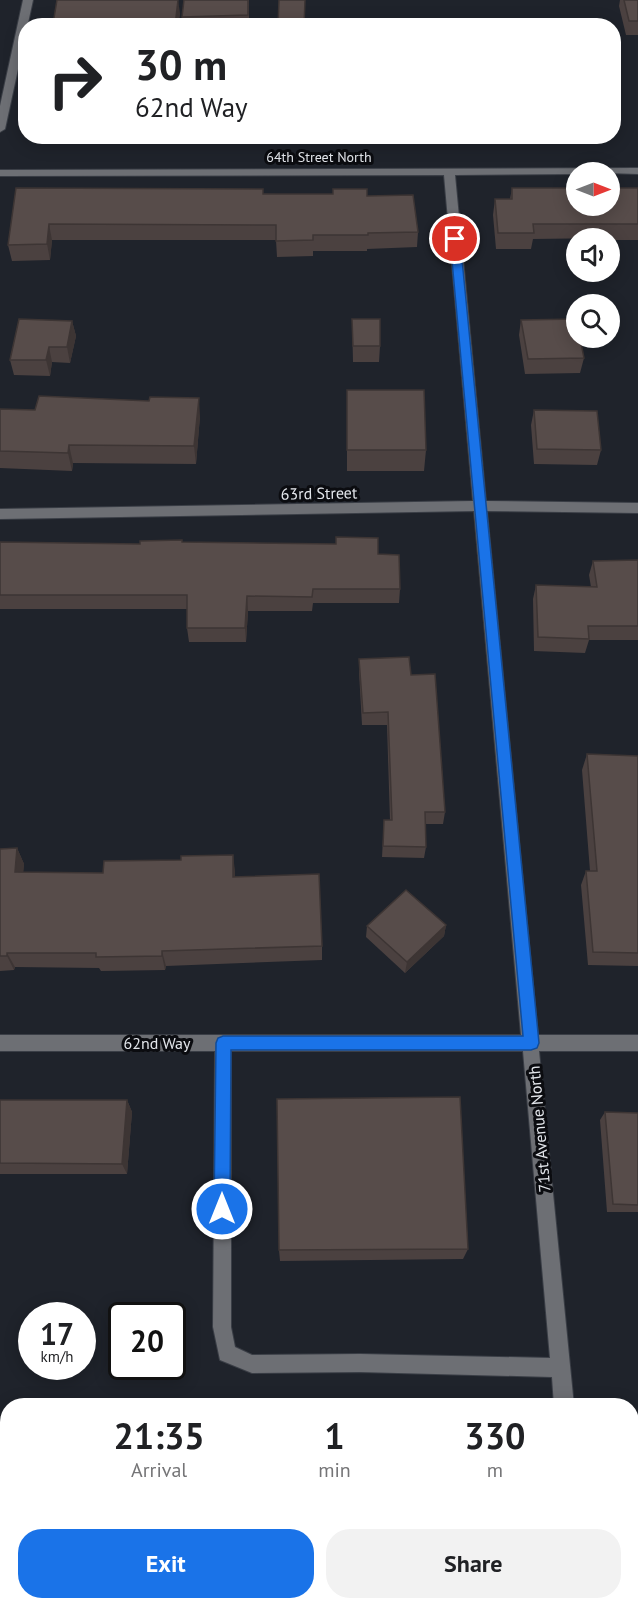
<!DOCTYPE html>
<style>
:root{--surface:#fff;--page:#f2f2f2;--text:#202124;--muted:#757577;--accent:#1a73e8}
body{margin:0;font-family:"PT Sans",sans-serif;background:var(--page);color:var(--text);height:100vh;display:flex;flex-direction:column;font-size:22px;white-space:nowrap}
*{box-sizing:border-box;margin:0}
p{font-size:20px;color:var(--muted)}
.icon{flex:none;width:33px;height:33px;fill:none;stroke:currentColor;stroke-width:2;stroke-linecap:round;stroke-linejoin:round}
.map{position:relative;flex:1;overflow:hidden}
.details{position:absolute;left:0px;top:1398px;width:639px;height:212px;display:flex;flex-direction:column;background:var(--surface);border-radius:24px 24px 0 0;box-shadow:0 3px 15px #0003}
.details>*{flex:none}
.guide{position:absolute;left:18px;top:18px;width:603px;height:126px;border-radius:24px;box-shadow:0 3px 15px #0003;background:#fff;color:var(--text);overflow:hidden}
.needle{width:39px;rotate:90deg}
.buttons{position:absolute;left:566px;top:162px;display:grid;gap:12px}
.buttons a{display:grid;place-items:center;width:54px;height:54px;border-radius:50%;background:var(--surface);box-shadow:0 3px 15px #0003;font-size:30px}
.speed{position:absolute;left:18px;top:1302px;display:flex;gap:12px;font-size:30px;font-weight:700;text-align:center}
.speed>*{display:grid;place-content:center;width:78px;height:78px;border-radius:50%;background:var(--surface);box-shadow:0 3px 15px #0003;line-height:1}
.speed small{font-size:15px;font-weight:400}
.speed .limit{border:3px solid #111;border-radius:9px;background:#fff;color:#111}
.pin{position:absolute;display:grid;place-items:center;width:51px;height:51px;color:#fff;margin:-26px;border:3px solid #fff;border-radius:50%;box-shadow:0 2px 6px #0007}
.me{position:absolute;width:66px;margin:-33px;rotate:0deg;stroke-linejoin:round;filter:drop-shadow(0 0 4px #0008)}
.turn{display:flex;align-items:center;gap:21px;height:126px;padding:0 18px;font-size:27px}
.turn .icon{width:78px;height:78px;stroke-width:2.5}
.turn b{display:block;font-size:42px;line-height:51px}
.eta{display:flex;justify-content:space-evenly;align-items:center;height:102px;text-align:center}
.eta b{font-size:36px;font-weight:600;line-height:42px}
.action{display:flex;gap:12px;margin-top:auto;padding:12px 18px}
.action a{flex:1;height:69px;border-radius:24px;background:var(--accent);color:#fff;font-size:24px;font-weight:600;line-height:69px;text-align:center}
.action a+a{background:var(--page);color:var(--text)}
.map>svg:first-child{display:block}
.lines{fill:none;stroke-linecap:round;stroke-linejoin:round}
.minor-casing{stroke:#3a3e46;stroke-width:2}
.minor{fill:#6d6f74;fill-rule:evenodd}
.wall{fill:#4b4140}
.shaded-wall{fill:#3d3534}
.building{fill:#574c4a;stroke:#3d3534;stroke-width:1.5}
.route{fill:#1a73e8;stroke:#114b97;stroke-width:1.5}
.labels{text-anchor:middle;stroke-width:6;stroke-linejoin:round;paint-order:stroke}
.far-street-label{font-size:14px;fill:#e3e6eb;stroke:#0b0c10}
.street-label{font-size:16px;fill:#e3e6eb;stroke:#0b0c10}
</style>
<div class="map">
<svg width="638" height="1609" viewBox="0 0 638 1609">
<rect width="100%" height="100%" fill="#1f232b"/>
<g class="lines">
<defs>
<path id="minor" d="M 23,0 L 33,0 L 5,129 L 0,132 L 0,106 Z
M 638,168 L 638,174 L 576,172 L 576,174 L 455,175 L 486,501 L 638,503 L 638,513 L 487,511 L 538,1035 L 638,1035 L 638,1051 L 539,1051 L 574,1406 L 554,1406 L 552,1377 L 360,1372 L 252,1373 L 220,1360 L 213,1327 L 215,1051 L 0,1051 L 0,1035 L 521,1035 L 474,511 L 0,519 L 0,509 L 473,501 L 444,175 L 0,176 L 0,170 ZM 231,1051 L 523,1051 L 550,1358 L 360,1354 L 252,1355 L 235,1347 L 231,1327 Z
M 571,1602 L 591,1602 L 592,1609 L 572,1609 Z"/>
</defs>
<use href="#minor" class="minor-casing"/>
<use href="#minor" class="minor"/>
</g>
<path class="wall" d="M 184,0 L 249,0 L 249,26 L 183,26 L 182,17 Z
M 620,0 L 638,0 L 638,35 L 626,35 L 619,6 Z
M 180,13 L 178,26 L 53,26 L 53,24 Z
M 33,136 L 410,136 L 410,142 L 34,143 Z
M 482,136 L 516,136 L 516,141 L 482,141 Z
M 540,136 L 572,136 L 571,142 L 540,142 Z
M 16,188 L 367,196 L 418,232 L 417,247 L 367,249 L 367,251 L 313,251 L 313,256 L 277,257 L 276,240 L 52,240 L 50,260 L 12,261 L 8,245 Z
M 512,188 L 638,188 L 638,240 L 609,240 L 609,238 L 533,239 L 531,249 L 496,249 L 493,215 L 495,199 L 510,199 Z
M 352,319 L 380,346 L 379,362 L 353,362 Z
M 521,320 L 584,358 L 580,373 L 525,374 L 519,335 Z
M 72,321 L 76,336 L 70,363 L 52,362 L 50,376 L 14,375 L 10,360 Z
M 347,390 L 426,450 L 424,471 L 347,471 Z
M 0,409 L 200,416 L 196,464 L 73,463 L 72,471 L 0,468 Z
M 534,410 L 601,450 L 597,465 L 534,464 L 531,425 Z
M 0,542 L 140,544 L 183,542 L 378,554 L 400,589 L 399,603 L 313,603 L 312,611 L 248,611 L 246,642 L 189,642 L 187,628 L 187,609 L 0,609 Z
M 638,560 L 638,640 L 589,640 L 585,653 L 534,651 L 533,599 L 536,585 L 591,587 L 589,575 L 593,561 Z
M 359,659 L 411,675 L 445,812 L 443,824 L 425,824 L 426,847 L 424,858 L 382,857 L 384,820 L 390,820 L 387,725 L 362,725 L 359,672 Z
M 587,754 L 638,756 L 638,966 L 588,965 L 581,885 L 586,871 L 590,871 L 582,770 Z
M 17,848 L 24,864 L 23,872 L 103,873 L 181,860 L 233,855 L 235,877 L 322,946 L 322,960 L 166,966 L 165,970 L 101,971 L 99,968 L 15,967 L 14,970 L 0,971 L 0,849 Z
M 446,925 L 444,936 L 405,973 L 366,937 L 367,926 Z
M 0,1100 L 127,1100 L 132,1112 L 127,1174 L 0,1174 Z
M 605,1112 L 638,1113 L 638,1212 L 607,1212 L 600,1120 Z
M 468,1249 L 463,1259 L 280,1261 L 279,1250 Z"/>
<path class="shaded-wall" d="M 178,0 L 180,13 L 178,26 L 175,26 Z
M 49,224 L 52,240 L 50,260 L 47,244 Z
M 72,321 L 76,336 L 70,363 L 67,347 Z
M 49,347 L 52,362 L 50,376 L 46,360 Z
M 199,398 L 200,416 L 196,464 L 194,446 Z
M 69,445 L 73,463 L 72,471 L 68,453 Z
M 247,596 L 248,611 L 246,642 L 245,628 Z
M 17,848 L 24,864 L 22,888 L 15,872 Z
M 233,855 L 235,871 L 235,892 L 233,877 Z
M 446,925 L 444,936 L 405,973 L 407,962 Z
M 162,951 L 166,966 L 165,970 L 162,956 Z
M 7,953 L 15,967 L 14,970 L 7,956 Z
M 127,1100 L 132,1112 L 127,1174 L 122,1164 Z"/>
<path class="building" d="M 57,0 L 178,0 L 175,26 L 94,26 L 94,24 L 53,24 Z
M 184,0 L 248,0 L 248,15 L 182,17 Z
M 279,0 L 305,0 L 304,26 L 278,26 Z
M 624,0 L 638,0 L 638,21 L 629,21 Z
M 16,188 L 263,189 L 263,194 L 333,194 L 333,189 L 367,189 L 367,196 L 413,195 L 418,232 L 368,233 L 368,235 L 313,235 L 313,240 L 276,241 L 276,225 L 49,224 L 47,244 L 8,245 Z
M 512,188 L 576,188 L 576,206 L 609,206 L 609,188 L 638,188 L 638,224 L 533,224 L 534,233 L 498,233 L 495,199 L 512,199 Z
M 19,319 L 72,321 L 67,347 L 49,347 L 46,360 L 10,360 Z
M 352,319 L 380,319 L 380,346 L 353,346 Z
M 576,319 L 576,338 L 580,338 L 584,358 L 528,359 L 521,320 Z
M 347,390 L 424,390 L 426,450 L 347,450 Z
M 39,396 L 149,401 L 150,397 L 199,398 L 194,446 L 69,445 L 68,453 L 0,451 L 0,409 L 35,410 Z
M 534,410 L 597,411 L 601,450 L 537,449 Z
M 336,537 L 378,538 L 378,554 L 399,555 L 400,589 L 313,589 L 312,597 L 247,596 L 245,628 L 187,628 L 187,595 L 0,595 L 0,542 L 140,544 L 140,541 L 182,540 L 182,542 L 336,544 Z
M 638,560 L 638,626 L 588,626 L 589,639 L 538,637 L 536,585 L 597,587 L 593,561 Z
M 409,657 L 411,675 L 435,674 L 445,812 L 425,812 L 426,847 L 383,846 L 384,820 L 392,820 L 388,712 L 363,713 L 359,659 Z
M 587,754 L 638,756 L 638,953 L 593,952 L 586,871 L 597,871 Z
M 17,848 L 15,872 L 103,873 L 104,861 L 181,860 L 181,856 L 233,855 L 233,877 L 319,874 L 322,946 L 162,951 L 162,956 L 96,957 L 96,953 L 7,953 L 7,956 L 0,956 L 0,849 Z
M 406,890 L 446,925 L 407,962 L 367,926 Z
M 460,1097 L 468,1249 L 279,1250 L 277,1099 Z
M 0,1100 L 127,1100 L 122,1164 L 0,1163 Z
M 605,1112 L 638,1113 L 638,1205 L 613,1204 Z
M 354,1602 L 462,1602 L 462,1609 L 354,1609 Z"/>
<path class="route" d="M 455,235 L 460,239 L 539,1043 L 537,1048 L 531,1050 L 231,1050 L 230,1209 L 228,1214 L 222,1217 L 217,1214 L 214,1209 L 216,1043 L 218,1038 L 223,1036 L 523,1036 L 450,239 Z"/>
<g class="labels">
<g class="far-street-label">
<text x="319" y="162">64th Street North</text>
</g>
<g class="street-label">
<text transform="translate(319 493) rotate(-1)" y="6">63rd Street</text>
<text x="157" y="1049">62nd Way</text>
<text transform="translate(539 1129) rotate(-95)" y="6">71st Avenue North</text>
</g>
</g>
</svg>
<div class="buttons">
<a><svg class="needle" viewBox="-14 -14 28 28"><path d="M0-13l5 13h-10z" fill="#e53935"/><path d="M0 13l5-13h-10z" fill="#757577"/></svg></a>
<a><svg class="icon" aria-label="sound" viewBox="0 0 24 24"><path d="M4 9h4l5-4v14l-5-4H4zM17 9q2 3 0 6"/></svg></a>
<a><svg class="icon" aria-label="search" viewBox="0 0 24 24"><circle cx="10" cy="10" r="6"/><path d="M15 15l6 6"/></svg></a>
</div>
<div class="speed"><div>17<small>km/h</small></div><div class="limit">20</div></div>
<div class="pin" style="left:455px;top:239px;background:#d93025"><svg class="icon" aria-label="arrive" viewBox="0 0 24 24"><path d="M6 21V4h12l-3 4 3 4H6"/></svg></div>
<svg class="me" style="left:222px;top:1209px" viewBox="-20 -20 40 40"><circle r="17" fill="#1a73e8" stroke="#fff" stroke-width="3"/><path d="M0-11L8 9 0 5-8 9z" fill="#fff"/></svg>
<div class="guide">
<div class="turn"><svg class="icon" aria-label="right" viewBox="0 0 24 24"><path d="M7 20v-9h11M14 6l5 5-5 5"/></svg><div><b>30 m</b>62nd Way</div></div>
</div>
<section class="details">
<div class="eta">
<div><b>21:35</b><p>Arrival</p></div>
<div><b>1</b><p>min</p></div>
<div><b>330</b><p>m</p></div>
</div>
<div class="action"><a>Exit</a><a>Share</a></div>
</section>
</div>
